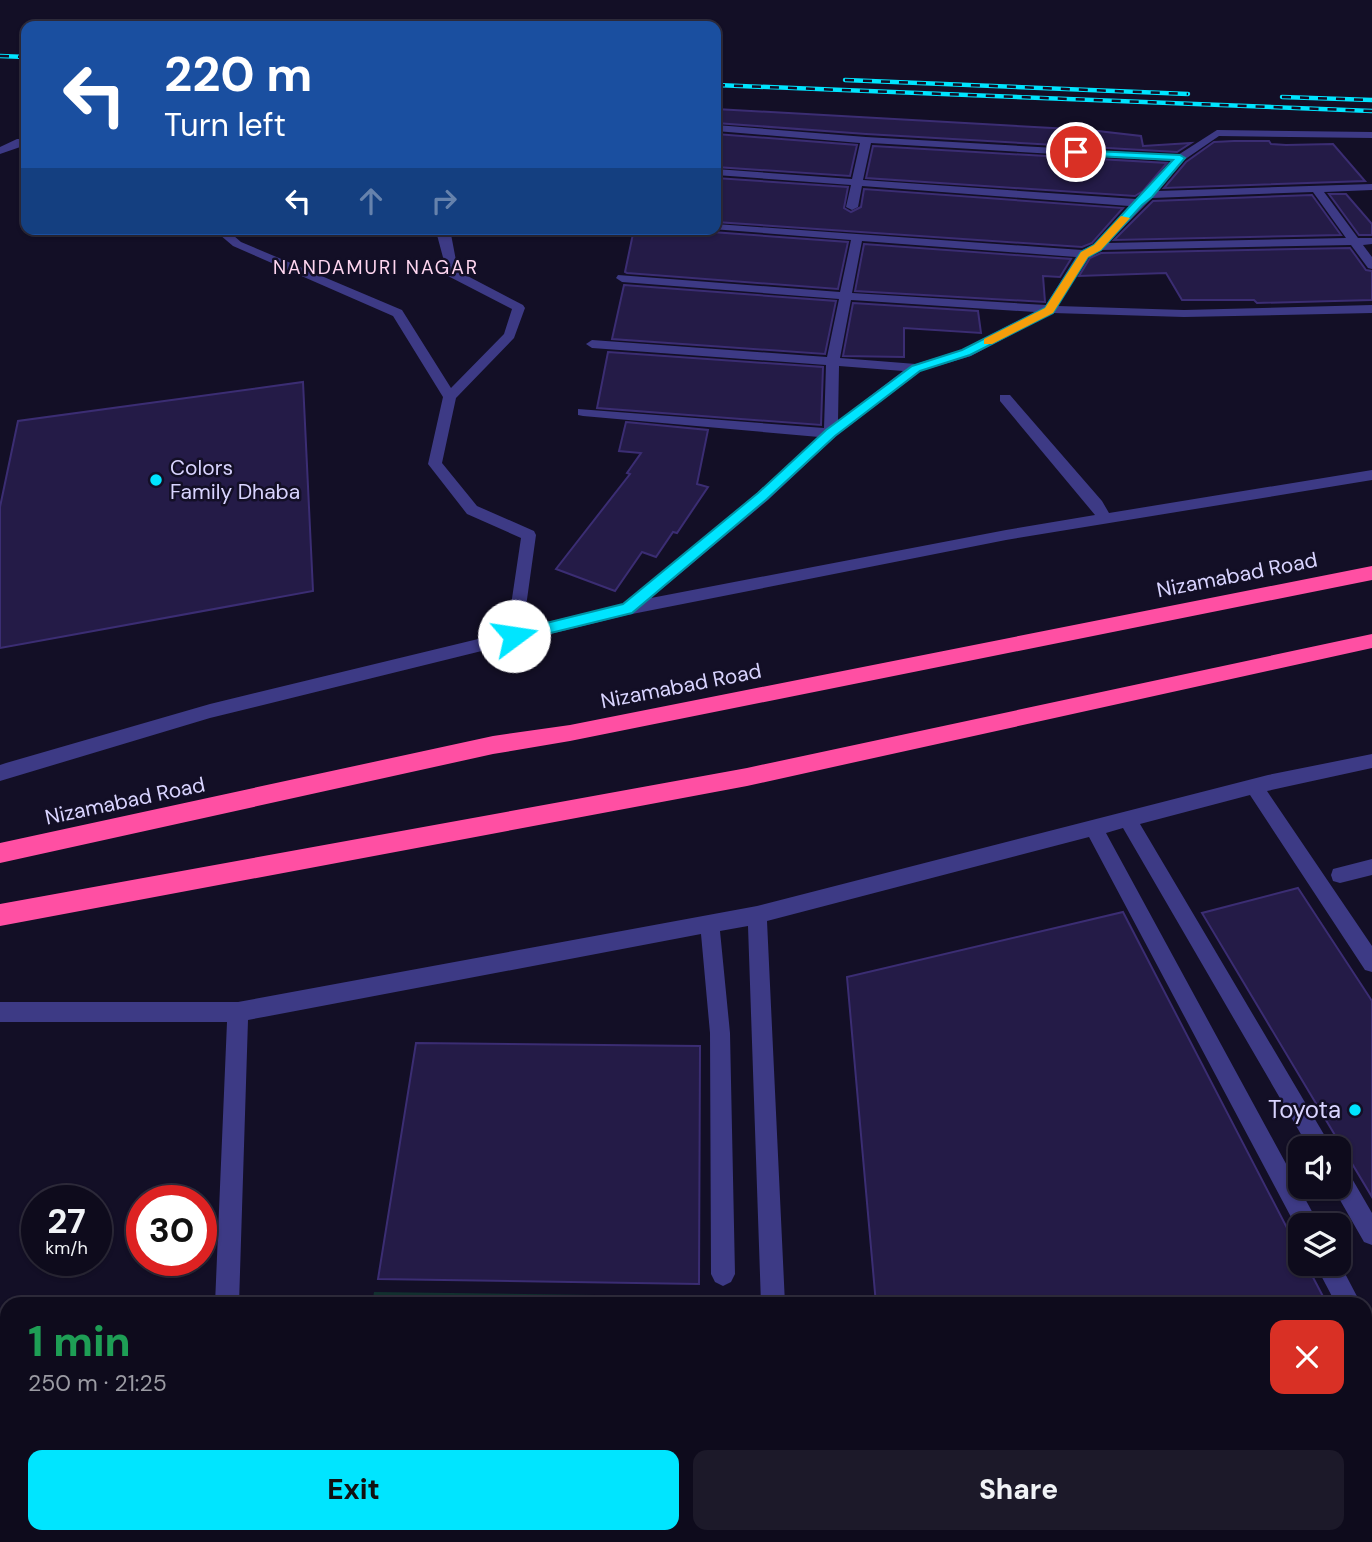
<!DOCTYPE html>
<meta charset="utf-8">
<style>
:root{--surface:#0e0b1c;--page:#1c1929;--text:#f1f3f6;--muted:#9b9ba3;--line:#2e2b3b;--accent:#00e5ff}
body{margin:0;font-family:"DM Sans",sans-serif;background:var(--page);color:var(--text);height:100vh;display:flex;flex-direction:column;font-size:26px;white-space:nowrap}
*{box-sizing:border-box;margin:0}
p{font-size:23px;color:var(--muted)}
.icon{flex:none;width:38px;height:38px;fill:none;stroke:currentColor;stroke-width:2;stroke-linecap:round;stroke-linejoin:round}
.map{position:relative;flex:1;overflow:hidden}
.side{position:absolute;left:0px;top:1297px;width:1372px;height:247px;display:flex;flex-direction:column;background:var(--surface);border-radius:21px 21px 0 0;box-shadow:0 2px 5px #0004,0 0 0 2px var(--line)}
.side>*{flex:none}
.banner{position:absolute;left:21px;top:21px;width:700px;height:214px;border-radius:14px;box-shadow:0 2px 5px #0004,0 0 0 2px var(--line);background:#1a4fa0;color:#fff;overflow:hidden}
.fabs{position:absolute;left:1288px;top:1136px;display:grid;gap:14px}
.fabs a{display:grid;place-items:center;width:63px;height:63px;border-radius:14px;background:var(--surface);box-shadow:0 2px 5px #0004,0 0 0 2px var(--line);font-size:35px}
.speed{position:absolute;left:21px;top:1185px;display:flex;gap:14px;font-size:35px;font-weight:700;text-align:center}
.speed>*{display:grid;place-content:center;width:91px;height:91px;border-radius:50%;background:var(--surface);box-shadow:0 2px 5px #0004,0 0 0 2px var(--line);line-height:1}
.speed small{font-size:18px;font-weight:400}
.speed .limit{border:10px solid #d22;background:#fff;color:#111}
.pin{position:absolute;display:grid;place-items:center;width:60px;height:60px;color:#fff;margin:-30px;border:4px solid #fff;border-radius:50%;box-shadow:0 2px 7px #0007}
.me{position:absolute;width:77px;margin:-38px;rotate:76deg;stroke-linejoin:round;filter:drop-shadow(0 0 5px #0008)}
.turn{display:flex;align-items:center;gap:24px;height:147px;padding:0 28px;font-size:32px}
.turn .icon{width:91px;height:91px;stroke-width:2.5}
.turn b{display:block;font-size:49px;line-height:60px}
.lanes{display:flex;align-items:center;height:66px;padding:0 28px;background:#0003;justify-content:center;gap:35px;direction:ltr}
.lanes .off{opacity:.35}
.round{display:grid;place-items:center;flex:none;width:74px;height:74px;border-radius:14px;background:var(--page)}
.headline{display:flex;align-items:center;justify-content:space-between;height:119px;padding:0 28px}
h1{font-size:42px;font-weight:800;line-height:52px;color:#1e9e55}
.primary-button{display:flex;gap:14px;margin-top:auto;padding:14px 28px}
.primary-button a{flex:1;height:80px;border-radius:14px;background:var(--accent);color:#111;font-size:28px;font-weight:800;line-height:80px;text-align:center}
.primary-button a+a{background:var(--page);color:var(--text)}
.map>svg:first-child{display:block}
.green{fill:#12302f}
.building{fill:#241b47;stroke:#3b2d73;stroke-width:2}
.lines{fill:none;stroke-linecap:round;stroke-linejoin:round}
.minor{fill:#3d3a85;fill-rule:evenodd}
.highway{fill:#ff4fa3;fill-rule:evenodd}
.rail-casing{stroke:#00e5ff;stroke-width:4.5}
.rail{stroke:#130f26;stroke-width:2.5;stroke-dasharray:9;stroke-linecap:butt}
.route{fill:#00e5ff;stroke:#0095a6;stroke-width:2}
.slow{fill:#f59e0b}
.poi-dot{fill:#00e5ff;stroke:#130f26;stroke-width:2.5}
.labels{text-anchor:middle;stroke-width:5;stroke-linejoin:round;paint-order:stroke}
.far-neighbourhood-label{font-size:19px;letter-spacing:2px;fill:#ffd6f0;stroke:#130f26}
.poi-label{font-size:21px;fill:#d9d4ff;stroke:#130f26;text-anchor:start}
.street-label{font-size:21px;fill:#d9d4ff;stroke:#130f26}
.near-poi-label{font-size:24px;fill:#d9d4ff;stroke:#130f26;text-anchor:end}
</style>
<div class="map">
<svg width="1372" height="1542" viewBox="0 0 1372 1542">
<rect width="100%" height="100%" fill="#130f26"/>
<path class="green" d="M 374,1292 L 665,1296 L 665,1304 L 372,1304 Z"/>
<path class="building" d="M 716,109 L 1089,130 L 1141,136 L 1143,146 L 1191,143 L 1177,152 L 866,134 L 716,123 Z
M 716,134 L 857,145 L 850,176 L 716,167 Z
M 1234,141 L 1269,141 L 1271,144 L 1286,145 L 1333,144 L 1365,181 L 1164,188 L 1186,162 L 1214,142 Z
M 873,146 L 1167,163 L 1143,191 L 1135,196 L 866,178 Z
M 716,178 L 848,187 L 844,208 L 851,212 L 861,207 L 864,189 L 1123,208 L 1092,243 L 1082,247 L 716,222 Z
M 1329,194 L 1346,194 L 1372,224 L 1372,235 L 1359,235 Z
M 1312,195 L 1341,235 L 1114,240 L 1153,201 Z
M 634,229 L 710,229 L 712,232 L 848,242 L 838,289 L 627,273 L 625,272 Z
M 864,244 L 1071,259 L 1060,277 L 1043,276 L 1045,302 L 855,291 Z
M 1350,248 L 1366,270 L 1372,271 L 1372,300 L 1257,303 L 1254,300 L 1182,300 L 1166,273 L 1079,276 L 1090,258 L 1101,253 Z
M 624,285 L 836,301 L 825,354 L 612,339 Z
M 853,303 L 978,311 L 981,333 L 904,328 L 904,357 L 843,356 Z
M 608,352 L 823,367 L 821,425 L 597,408 Z
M 303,382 L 313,591 L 0,648 L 0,507 L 18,421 Z
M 626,422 L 708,430 L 697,484 L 708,487 L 677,533 L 673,532 L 656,557 L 642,552 L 615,591 L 556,569 L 630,474 L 627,473 L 641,453 L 619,451 Z
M 1298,888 L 1372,1001 L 1372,1197 L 1202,913 Z
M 1123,912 L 1300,1253 L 1300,1264 L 1306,1264 L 1327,1304 L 876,1304 L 847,977 Z
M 416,1043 L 700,1046 L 699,1284 L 378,1279 Z"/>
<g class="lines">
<path class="minor" d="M 716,125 L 866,137 L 1178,155 L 1217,130 L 1372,132 L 1372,138 L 1219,136 L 1184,160 L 1158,191 L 1372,184 L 1372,190 L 1324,192 L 1358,238 L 1372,238 L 1372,244 L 1363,245 L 1372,257 L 1372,269 L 1368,268 L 1351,245 L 1100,250 L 1088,256 L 1058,306 L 1184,310 L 1372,305 L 1372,313 L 1184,317 L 1053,313 L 971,356 L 921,371 L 836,436 L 768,500 L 651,598 L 1006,530 L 1095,515 L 1000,401 L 1000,395 L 1010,395 L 1102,501 L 1109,513 L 1372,470 L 1372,480 L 1006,540 L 627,615 L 210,718 L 0,781 L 0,765 L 6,763 L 210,704 L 507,632 L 521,538 L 467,514 L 428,464 L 443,397 L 393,316 L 233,246 L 213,229 L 226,229 L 241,242 L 402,310 L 451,388 L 504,334 L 512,309 L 448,276 L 437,235 L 438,229 L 450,229 L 458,271 L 523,305 L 525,308 L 514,338 L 456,398 L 442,463 L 477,506 L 534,531 L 536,535 L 523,628 L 624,604 L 758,492 L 819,437 L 583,416 L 578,415 L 578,409 L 824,428 L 826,365 L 592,348 L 586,344 L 592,340 L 827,357 L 839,299 L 622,282 L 616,278 L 618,275 L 840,292 L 851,240 L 712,229 L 716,229 L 716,224 L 1082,250 L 1094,245 L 1129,206 L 862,186 L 858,207 L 852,210 L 846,207 L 851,185 L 716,175 L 716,169 L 852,179 L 860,143 L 716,131 ZM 871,143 L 1172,161 L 1145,193 L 1136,199 L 863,180 ZM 1313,192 L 1346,238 L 1108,243 L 1152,198 ZM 862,241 L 1076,257 L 1046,305 L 852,293 ZM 851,300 L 1035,312 L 961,350 L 916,364 L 840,358 ZM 839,366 L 903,371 L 838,421 Z
M 17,139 L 26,139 L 26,145 L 0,154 L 0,147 Z
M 1372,754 L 1372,768 L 1267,791 L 1372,946 L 1372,972 L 1365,970 L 1250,795 L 1140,824 L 1332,1148 L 1309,1148 L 1123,828 L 1106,833 L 1315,1217 L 1318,1225 L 1300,1225 L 1300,1234 L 1089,837 L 767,921 L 785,1304 L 761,1304 L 748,926 L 720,931 L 730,1033 L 735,1274 L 731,1282 L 723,1286 L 715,1282 L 711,1274 L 710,1033 L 701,934 L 248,1020 L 239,1304 L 215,1304 L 227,1022 L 0,1022 L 0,1002 L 238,1002 L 757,906 L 1268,775 Z
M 1372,859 L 1372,875 L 1340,883 L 1333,881 L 1331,875 L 1333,869 Z
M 1339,1167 L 1347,1170 L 1372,1213 L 1372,1245 L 1364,1242 L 1332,1186 L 1339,1186 Z
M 1339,1262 L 1361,1304 L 1336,1304 L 1315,1264 Z
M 1365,1322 L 1372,1325 L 1372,1359 L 1365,1356 Z
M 205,1536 L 231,1536 L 230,1542 L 204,1542 Z
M 770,1536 L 796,1536 L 796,1542 L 770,1542 Z"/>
<path class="highway" d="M 1372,566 L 1372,580 L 570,741 L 493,754 L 0,863 L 0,843 L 493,736 L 570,725 Z
M 1372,634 L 1372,648 L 747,786 L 0,926 L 0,904 L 747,768 Z"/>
<defs>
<path id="rail" d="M 0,56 L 26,57
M 845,80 L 1188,94
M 716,85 L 1372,111
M 1282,97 L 1372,100"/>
</defs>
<use href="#rail" class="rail-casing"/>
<use href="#rail" class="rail"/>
</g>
<path class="route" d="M 1072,150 L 1180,155 L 1185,158 L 1152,197 L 1142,205 L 1101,250 L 1088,257 L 1053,313 L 970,355 L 920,371 L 835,436 L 767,499 L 632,613 L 514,642 L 508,640 L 506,636 L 508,632 L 514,631 L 623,604 L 758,493 L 826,430 L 912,366 L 962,350 L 1045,308 L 1081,252 L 1094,245 L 1173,160 L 1076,155 L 1071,152 Z"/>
<path class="slow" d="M 1121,216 L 1130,218 L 1101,250 L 1088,257 L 1053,313 L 992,344 L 984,344 L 984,339 L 1045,308 L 1081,252 L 1094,245 Z"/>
<g class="poi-dot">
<circle cx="156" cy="480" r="7"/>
<circle cx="1355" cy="1110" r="7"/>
</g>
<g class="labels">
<g class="far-neighbourhood-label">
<text x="376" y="274">NANDAMURI NAGAR</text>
</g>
<g class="poi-label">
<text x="170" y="475">Colors<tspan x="170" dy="24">Family Dhaba</tspan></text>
</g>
<g class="street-label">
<text transform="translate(1237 575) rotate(-11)" y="7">Nizamabad Road</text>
<text transform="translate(681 686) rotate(-11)" y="7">Nizamabad Road</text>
<text transform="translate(125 801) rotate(-12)" y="7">Nizamabad Road</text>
</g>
<g class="near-poi-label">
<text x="1341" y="1118">Toyota</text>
</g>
</g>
</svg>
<div class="fabs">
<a><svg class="icon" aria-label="sound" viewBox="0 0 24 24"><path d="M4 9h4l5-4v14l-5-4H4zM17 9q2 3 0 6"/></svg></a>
<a><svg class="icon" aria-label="layers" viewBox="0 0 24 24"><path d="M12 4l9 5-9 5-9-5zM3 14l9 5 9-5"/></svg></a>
</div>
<div class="speed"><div>27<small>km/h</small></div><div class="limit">30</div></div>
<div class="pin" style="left:1076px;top:152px;background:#d93025"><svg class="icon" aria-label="arrive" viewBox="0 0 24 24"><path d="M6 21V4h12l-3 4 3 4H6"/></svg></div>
<svg class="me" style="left:514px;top:636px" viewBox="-20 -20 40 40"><circle r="19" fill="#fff"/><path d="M0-13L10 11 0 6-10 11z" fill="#00e5ff"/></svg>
<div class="banner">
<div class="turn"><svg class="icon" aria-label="left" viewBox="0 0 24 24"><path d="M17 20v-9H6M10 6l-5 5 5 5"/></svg><div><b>220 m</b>Turn left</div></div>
<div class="lanes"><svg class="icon" aria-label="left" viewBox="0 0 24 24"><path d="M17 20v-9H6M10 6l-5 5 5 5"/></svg><svg class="icon off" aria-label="ahead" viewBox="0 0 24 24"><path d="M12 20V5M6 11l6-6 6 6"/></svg><svg class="icon off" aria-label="right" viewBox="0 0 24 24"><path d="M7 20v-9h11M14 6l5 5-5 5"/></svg></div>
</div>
<section class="side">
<div class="headline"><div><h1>1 min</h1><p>250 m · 21:25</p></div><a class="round" style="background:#d93025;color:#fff"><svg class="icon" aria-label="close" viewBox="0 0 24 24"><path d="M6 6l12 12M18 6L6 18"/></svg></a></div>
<div class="primary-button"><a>Exit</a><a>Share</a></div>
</section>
</div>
